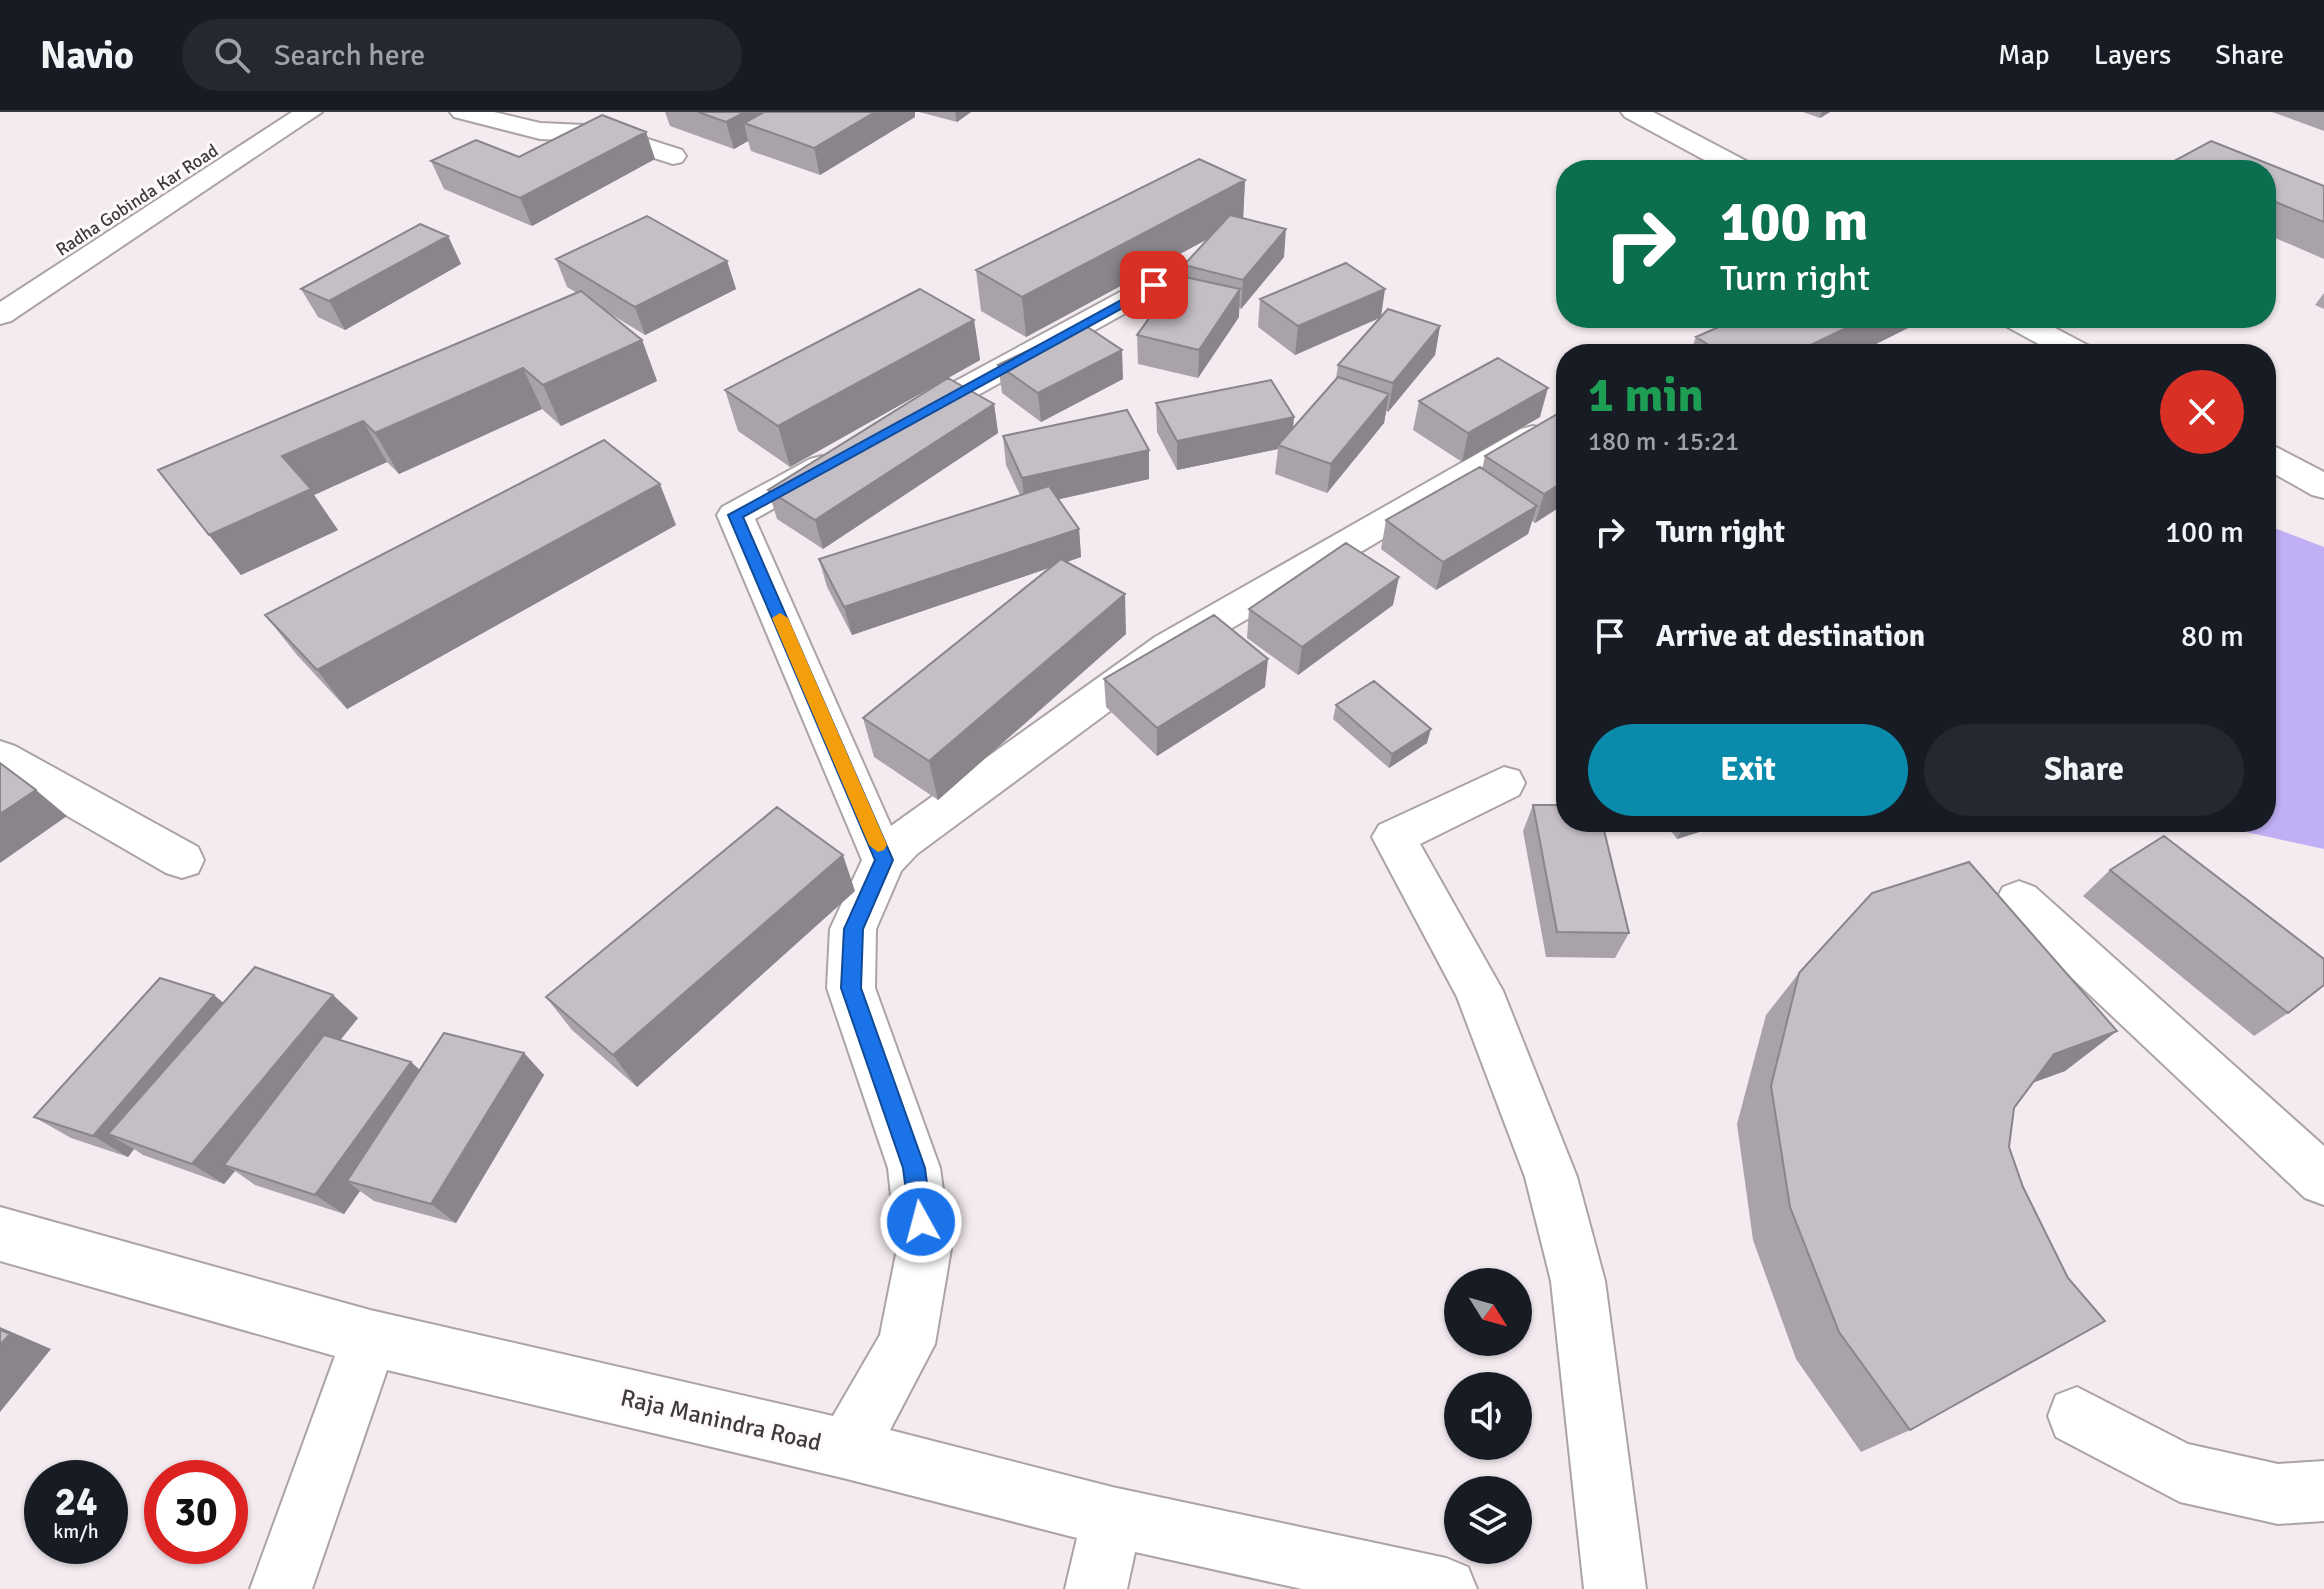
<!DOCTYPE html>
<meta charset="utf-8">
<style>
:root{--surface:#171b24;--page:#242831;--text:#f1f3f6;--muted:#9ea1a6;--line:#363941;--accent:#0a8bac}
body{margin:0;font-family:Signika,sans-serif;background:var(--page);color:var(--text);height:100vh;display:flex;flex-direction:column;font-size:30px;white-space:nowrap}
*{box-sizing:border-box;margin:0}
p{font-size:26px;color:var(--muted)}
.icon{flex:none;width:44px;height:44px;fill:none;stroke:currentColor;stroke-width:2;stroke-linecap:round;stroke-linejoin:round}
.map{position:relative;flex:1;overflow:hidden}
.panel{position:absolute;left:1556px;top:232px;width:720px;height:488px;display:flex;flex-direction:column;background:var(--surface);border-radius:32px;box-shadow:0 2px 6px #0004}
.panel>*{flex:none}
.hud{position:absolute;left:1556px;top:48px;width:720px;height:168px;border-radius:32px;box-shadow:0 2px 6px #0004;background:#0b6e4f;color:#fff;overflow:hidden}
.needle{width:52px;rotate:127deg}
.buttons{position:absolute;left:1444px;top:1156px;display:grid;gap:16px}
.buttons a{display:grid;place-items:center;width:88px;height:88px;border-radius:50%;background:var(--surface);box-shadow:0 2px 6px #0004;font-size:40px}
.speed{position:absolute;left:24px;top:1348px;display:flex;gap:16px;font-size:40px;font-weight:700;text-align:center}
.speed>*{display:grid;place-content:center;width:104px;height:104px;border-radius:50%;background:var(--surface);box-shadow:0 2px 6px #0004;line-height:1}
.speed small{font-size:20px;font-weight:400}
.speed .limit{border:12px solid #d22;background:#fff;color:#111}
.pin{position:absolute;display:grid;place-items:center;width:68px;height:68px;color:#fff;margin:-34px;border-radius:16px;box-shadow:0 4px 12px #0006}
.me{position:absolute;width:88px;margin:-44px;rotate:353deg;stroke-linejoin:round;filter:drop-shadow(0 0 6px #0008)}
.turn{display:flex;align-items:center;gap:28px;height:168px;padding:0 32px;font-size:36px}
.turn .icon{width:104px;height:104px;stroke-width:2.5}
.turn b{display:block;font-size:56px;line-height:68px}
.round{display:grid;place-items:center;flex:none;width:84px;height:84px;border-radius:42px;background:var(--page)}
.summary{display:flex;align-items:center;justify-content:space-between;height:136px;padding:0 32px}
h1{font-size:48px;font-weight:800;line-height:60px;color:#1e9e55}
.primary-button{display:flex;gap:16px;margin-top:auto;padding:16px 32px}
.primary-button a{flex:1;height:92px;border-radius:48px;background:var(--accent);color:#fff;font-size:32px;font-weight:800;line-height:92px;text-align:center}
.primary-button a+a{background:var(--page);color:var(--text)}
ul{padding:0;list-style:none}
li{display:flex;align-items:center;gap:24px;height:104px;padding:0 32px}
li div{flex:1}
li b{display:block;font-size:30px}
li em{font-style:normal}
header{display:flex;align-items:center;gap:48px;box-sizing:border-box;height:112px;padding:0 40px;background:var(--surface);border-bottom:2px solid var(--line)}
header strong{font-size:38px}
nav{display:flex;gap:44px;margin-inline-start:auto;font-size:28px}
.search{width:560px;height:72px;background:var(--page);display:flex;align-items:center;gap:20px;box-sizing:border-box;padding:0 28px;border-radius:44px;color:var(--muted);font-size:30px}
.map>svg:first-child{display:block}
.water{fill:#c1aff5}
.lines{fill:none;stroke-linecap:round;stroke-linejoin:round}
.minor-casing{stroke:#aba3a8;stroke-width:4}
.major-casing{stroke:#aba3a8;stroke-width:4}
.minor{fill:#fff;fill-rule:evenodd}
.major{fill:#fff;fill-rule:evenodd}
.wall{fill:#a9a3a9}
.shaded-wall{fill:#89858a}
.building{fill:#c4bec5;stroke:#89858a;stroke-width:2}
.route{fill:#1a73e8;stroke:#114b97;stroke-width:2}
.slow{fill:#f59e0b}
.labels{text-anchor:middle;stroke-width:6;stroke-linejoin:round;paint-order:stroke}
.far-street-label{font-size:18px;fill:#3e3b3c;stroke:#fff9fc}
.near-street-label{font-size:24px;fill:#3e3b3c;stroke:#fff9fc}
</style>
<header>
<strong>Navio</strong>
<div class="search"><svg class="icon" aria-label="search" viewBox="0 0 24 24"><circle cx="10" cy="10" r="6"/><path d="M15 15l6 6"/></svg>Search here</div>
<nav><a>Map</a><a>Layers</a><a>Share</a></nav>
</header>
<div class="map">
<svg width="2324" height="1477" viewBox="0 0 2324 1477">
<rect width="100%" height="100%" fill="#f4ebf0"/>
<path class="water" d="M 2266,413 L 2324,435 L 2324,737 L 2228,716 L 2217,710 L 2266,710 Z"/>
<g class="lines">
<defs>
<path id="minor" d="M 450,0 L 494,0 L 540,11 L 607,14 L 682,38 L 686,44 L 682,50 L 673,52 L 604,30 L 540,27 L 454,5 Z
M 1621,0 L 1653,0 L 1752,52 L 1756,58 L 1723,58 L 1625,5 Z
M 1182,149 L 1192,152 L 1197,158 L 1192,164 L 926,312 L 914,315 L 902,312 L 898,305 L 902,298 L 1172,152 Z
M 1998,206 L 2036,206 L 2091,235 L 2096,242 L 2057,242 L 2002,212 Z
M 1533,314 L 1545,317 L 1550,324 L 1545,331 L 1183,545 L 917,742 L 901,759 L 876,817 L 875,876 L 940,1056 L 951,1137 L 935,1232 L 890,1318 L 1112,1375 L 1446,1446 L 1468,1455 L 1477,1477 L 1302,1477 L 1135,1440 L 1127,1477 L 1065,1477 L 1077,1426 L 847,1367 L 387,1258 L 312,1477 L 250,1477 L 335,1244 L 0,1149 L 0,1095 L 370,1198 L 833,1304 L 880,1223 L 897,1137 L 888,1056 L 827,876 L 830,817 L 862,748 L 717,403 L 722,395 L 810,347 L 822,344 L 834,347 L 839,355 L 834,363 L 755,407 L 891,714 L 1155,525 L 1521,317 Z
M 2266,332 L 2278,336 L 2324,360 L 2324,386 L 2312,383 L 2266,357 Z
M 0,629 L 15,634 L 198,735 L 204,748 L 198,761 L 182,766 L 166,761 L 0,665 Z
M 1504,655 L 1519,659 L 1525,671 L 1519,683 L 1420,732 L 1503,879 L 1577,1065 L 1605,1169 L 1646,1477 L 1584,1477 L 1551,1169 L 1525,1065 L 1457,885 L 1372,725 L 1379,713 Z
M 2019,769 L 2035,775 L 2324,1034 L 2324,1093 L 2305,1086 L 2003,801 L 1996,788 L 2003,775 Z
M 2077,1275 L 2188,1332 L 2278,1352 L 2324,1349 L 2324,1409 L 2278,1412 L 2180,1390 L 2056,1325 L 2048,1304 L 2056,1283 Z"/>
<path id="major" d="M 292,0 L 322,0 L 11,209 L 0,212 L 0,190 Z"/>
</defs>
<use href="#minor" class="minor-casing"/>
<use href="#major" class="major-casing"/>
<use href="#minor" class="minor"/>
<use href="#major" class="major"/>
</g>
<path class="wall" d="M 665,0 L 915,0 L 915,5 L 820,63 L 751,39 L 748,29 L 734,37 L 670,14 Z
M 919,0 L 971,0 L 957,10 Z
M 1803,0 L 1830,0 L 1820,6 Z
M 2272,0 L 2324,0 L 2324,19 Z
M 646,20 L 655,47 L 532,114 L 444,77 L 431,49 L 519,45 Z
M 2211,29 L 2324,74 L 2324,147 L 2266,122 L 2266,58 L 2168,58 L 2174,49 Z
M 1245,68 L 1243,107 L 1284,145 L 1241,197 L 1239,196 L 1239,205 L 1198,266 L 1138,252 L 1137,223 L 1184,165 L 1184,153 L 1209,126 L 1026,225 L 981,199 L 976,158 Z
M 448,124 L 461,152 L 345,218 L 318,205 L 301,177 Z
M 556,147 L 727,149 L 736,177 L 645,223 L 604,198 L 642,228 L 657,269 L 561,314 L 542,297 L 399,362 L 387,350 L 314,383 L 338,418 L 241,463 L 158,358 L 577,181 L 567,175 Z
M 2324,181 L 2324,197 L 2315,193 Z
M 1260,187 L 1440,214 L 1435,243 L 1388,300 L 1386,299 L 1384,311 L 1327,381 L 1275,362 L 1278,337 L 1177,358 L 1157,320 L 1156,291 L 1294,305 L 1293,316 L 1336,267 L 1338,253 L 1380,206 L 1295,243 L 1258,215 Z
M 974,208 L 980,248 L 790,355 L 738,319 L 725,278 Z
M 1922,209 L 1856,242 L 1690,242 L 1696,225 Z
M 998,253 L 1123,267 L 1041,310 L 1002,281 Z
M 1419,289 L 1540,305 L 1462,350 L 1413,318 Z
M 994,292 L 998,321 L 823,437 L 777,407 L 768,378 Z
M 1003,324 L 1149,367 L 1059,387 L 1079,417 L 1081,445 L 1067,450 L 1126,522 L 938,688 L 874,645 L 863,606 L 1049,456 L 852,523 L 827,475 L 819,447 L 1020,383 L 1006,353 Z
M 1485,344 L 1566,391 L 1535,411 L 1532,409 L 1528,422 L 1436,478 L 1381,437 L 1386,408 L 1482,357 Z
M 676,413 L 347,597 L 297,543 L 265,503 Z
M 1566,426 L 1566,450 L 1560,445 Z
M 1393,493 L 1298,563 L 1247,526 L 1249,497 Z
M 1104,567 L 1265,575 L 1157,644 L 1106,595 Z
M 1336,593 L 1427,631 L 1389,656 L 1333,607 Z
M 1533,693 L 1629,821 L 1615,846 L 1546,845 L 1523,719 Z
M 1664,710 L 1731,710 L 1677,727 Z
M 2110,758 L 2288,901 L 2254,924 L 2083,784 Z
M 855,779 L 637,975 L 572,918 L 546,885 Z
M 1799,861 L 2117,919 L 2065,959 L 2032,971 L 2014,996 L 1910,1318 L 1861,1340 L 1796,1247 L 1753,1128 L 1737,1012 L 1766,903 Z
M 224,891 L 358,906 L 340,928 L 411,950 L 420,958 L 524,941 L 544,963 L 456,1111 L 374,1089 L 360,1079 L 344,1102 L 255,1073 L 235,1059 L 224,1072 L 143,1043 L 134,1037 L 128,1045 L 71,1026 L 34,1005 Z"/>
<path class="shaded-wall" d="M 745,0 L 800,0 L 744,11 L 748,29 L 734,37 L 726,10 Z
M 875,0 L 915,0 L 915,5 L 820,63 L 814,36 Z
M 955,0 L 971,0 L 957,10 Z
M 1822,0 L 1830,0 L 1820,6 Z
M 646,20 L 655,47 L 532,114 L 520,86 Z
M 1245,68 L 1243,108 L 1026,225 L 1022,185 Z
M 1286,117 L 1284,145 L 1241,197 L 1243,168 Z
M 448,124 L 461,152 L 345,218 L 329,189 Z
M 727,149 L 736,177 L 645,223 L 635,195 Z
M 1240,177 L 1239,205 L 1198,266 L 1199,238 Z
M 1385,177 L 1381,205 L 1295,243 L 1298,214 Z
M 1867,206 L 1924,206 L 1922,209 L 1856,242 L 1792,242 Z
M 974,208 L 980,248 L 790,355 L 778,314 Z
M 1440,214 L 1435,243 L 1388,300 L 1393,271 Z
M 642,228 L 657,269 L 561,314 L 543,273 Z
M 1122,238 L 1123,267 L 1041,310 L 1038,281 Z
M 523,256 L 542,297 L 399,362 L 375,321 Z
M 1548,276 L 1540,305 L 1462,350 L 1468,321 Z
M 1389,282 L 1384,311 L 1327,381 L 1331,352 Z
M 994,292 L 998,321 L 823,437 L 815,408 Z
M 1294,305 L 1291,334 L 1278,333 L 1278,337 L 1177,358 L 1177,329 Z
M 363,309 L 387,350 L 314,383 L 338,418 L 241,463 L 209,423 L 282,344 Z
M 1149,338 L 1149,367 L 1025,395 L 1022,366 Z
M 1566,368 L 1566,391 L 1535,411 L 1544,382 Z
M 660,372 L 676,413 L 347,597 L 317,558 Z
M 1537,394 L 1528,422 L 1436,478 L 1443,450 Z
M 1079,417 L 1081,445 L 852,523 L 844,495 Z
M 1399,465 L 1393,493 L 1298,563 L 1302,535 Z
M 1125,482 L 1126,522 L 938,688 L 929,649 Z
M 1268,547 L 1265,575 L 1157,644 L 1157,616 Z
M 1431,617 L 1427,631 L 1389,656 L 1392,642 Z
M 36,678 L 67,704 L 0,751 L 0,702 Z
M 1686,710 L 1731,710 L 1677,727 Z
M 843,743 L 855,779 L 637,975 L 613,943 Z
M 214,883 L 243,907 L 108,1022 L 134,1037 L 128,1045 L 93,1024 Z
M 333,883 L 358,906 L 237,1057 L 224,1053 L 235,1059 L 224,1072 L 192,1052 Z
M 2117,919 L 2065,959 L 2005,981 L 2054,942 Z
M 524,941 L 544,963 L 456,1111 L 431,1092 Z
M 411,950 L 435,972 L 347,1069 L 360,1079 L 344,1102 L 315,1083 Z
M 0,1215 L 51,1237 L 0,1300 Z"/>
<path class="building" d="M 698,0 L 745,0 L 726,10 Z
M 764,0 L 875,0 L 814,36 L 744,11 Z
M 602,3 L 646,20 L 520,86 L 431,49 L 476,28 L 519,45 Z
M 2211,29 L 2324,74 L 2324,110 L 2266,86 L 2266,58 L 2197,58 L 2174,49 Z
M 1199,47 L 1245,68 L 1022,185 L 976,158 Z
M 1230,103 L 1286,117 L 1243,168 L 1184,153 Z
M 647,104 L 727,149 L 635,195 L 556,147 Z
M 420,112 L 448,124 L 329,189 L 301,177 Z
M 1346,151 L 1385,177 L 1298,214 L 1260,187 Z
M 1180,164 L 1240,177 L 1199,238 L 1137,223 Z
M 920,177 L 974,208 L 778,314 L 725,278 Z
M 581,179 L 642,228 L 543,273 L 523,256 L 375,321 L 363,309 L 282,344 L 311,377 L 209,423 L 158,358 Z
M 1388,197 L 1440,214 L 1393,271 L 1338,253 Z
M 1739,206 L 1867,206 L 1792,242 L 1723,242 L 1696,225 Z
M 1083,212 L 1122,238 L 1038,281 L 998,253 Z
M 1498,246 L 1548,276 L 1468,321 L 1419,289 Z
M 1338,265 L 1389,282 L 1331,352 L 1278,333 Z
M 948,266 L 994,292 L 815,408 L 768,378 Z
M 1271,268 L 1294,305 L 1177,329 L 1156,291 Z
M 1566,297 L 1566,368 L 1544,382 L 1485,344 Z
M 1127,298 L 1149,338 L 1022,366 L 1003,324 Z
M 604,328 L 660,372 L 317,558 L 265,503 Z
M 1480,355 L 1537,394 L 1443,450 L 1386,408 Z
M 1049,374 L 1079,417 L 844,495 L 819,447 Z
M 1346,431 L 1399,465 L 1302,535 L 1249,497 Z
M 1061,447 L 1125,482 L 929,649 L 863,606 Z
M 1214,503 L 1268,547 L 1157,616 L 1104,567 Z
M 1374,569 L 1431,617 L 1392,642 L 1336,593 Z
M 0,651 L 36,678 L 0,702 Z
M 1533,693 L 1566,693 L 1566,710 L 1602,710 L 1629,821 L 1557,820 Z
M 777,695 L 843,743 L 613,943 L 546,885 Z
M 2164,724 L 2324,847 L 2324,873 L 2288,901 L 2110,758 Z
M 1969,750 L 2117,919 L 2054,942 L 2014,996 L 2009,1035 L 2023,1075 L 2068,1166 L 2105,1209 L 1910,1318 L 1839,1220 L 1790,1095 L 1771,974 L 1799,861 L 1872,781 Z
M 255,855 L 333,883 L 192,1052 L 108,1022 Z
M 160,866 L 214,883 L 93,1024 L 34,1005 Z
M 444,921 L 524,941 L 431,1092 L 347,1069 Z
M 324,923 L 411,950 L 315,1083 L 224,1053 Z
M 0,1218 L 10,1222 L 0,1233 Z"/>
<path class="route" d="M 1154,170 L 1161,173 L 1159,176 L 743,405 L 893,748 L 863,817 L 861,876 L 925,1056 L 932,1110 L 929,1118 L 921,1121 L 913,1118 L 910,1110 L 903,1056 L 841,876 L 844,817 L 875,748 L 728,403 Z"/>
<path class="slow" d="M 780,501 L 788,506 L 887,733 L 884,738 L 878,740 L 869,733 L 772,506 Z"/>
<g class="labels">
<g class="far-street-label">
<text transform="translate(137 88) rotate(-33)" y="6">Radha Gobinda Kar Road</text>
</g>
<g class="near-street-label">
<text transform="translate(721 1308) rotate(13)" y="8">Raja Manindra Road</text>
</g>
</g>
</svg>
<div class="buttons">
<a><svg class="needle" viewBox="-14 -14 28 28"><path d="M0-13l5 13h-10z" fill="#e53935"/><path d="M0 13l5-13h-10z" fill="#9ea1a6"/></svg></a>
<a><svg class="icon" aria-label="sound" viewBox="0 0 24 24"><path d="M4 9h4l5-4v14l-5-4H4zM17 9q2 3 0 6"/></svg></a>
<a><svg class="icon" aria-label="layers" viewBox="0 0 24 24"><path d="M12 4l9 5-9 5-9-5zM3 14l9 5 9-5"/></svg></a>
</div>
<div class="speed"><div>24<small>km/h</small></div><div class="limit">30</div></div>
<div class="pin" style="left:1154px;top:173px;background:#d93025"><svg class="icon" aria-label="arrive" viewBox="0 0 24 24"><path d="M6 21V4h12l-3 4 3 4H6"/></svg></div>
<svg class="me" style="left:921px;top:1110px" viewBox="-20 -20 40 40"><circle r="17" fill="#1a73e8" stroke="#fff" stroke-width="3"/><path d="M0-11L8 9 0 5-8 9z" fill="#fff"/></svg>
<div class="hud">
<div class="turn"><svg class="icon" aria-label="right" viewBox="0 0 24 24"><path d="M7 20v-9h11M14 6l5 5-5 5"/></svg><div><b>100 m</b>Turn right</div></div>
</div>
<section class="panel">
<div class="summary"><div><h1>1 min</h1><p>180 m · 15:21</p></div><a class="round" style="background:#d93025;color:#fff"><svg class="icon" aria-label="close" viewBox="0 0 24 24"><path d="M6 6l12 12M18 6L6 18"/></svg></a></div>
<ul>
<li><svg class="icon" aria-label="right" viewBox="0 0 24 24"><path d="M7 20v-9h11M14 6l5 5-5 5"/></svg><div><b>Turn right</b></div><em>100 m</em></li>
<li><svg class="icon" aria-label="arrive" viewBox="0 0 24 24"><path d="M6 21V4h12l-3 4 3 4H6"/></svg><div><b>Arrive at destination</b></div><em>80 m</em></li>
</ul>
<div class="primary-button"><a>Exit</a><a>Share</a></div>
</section>
</div>
